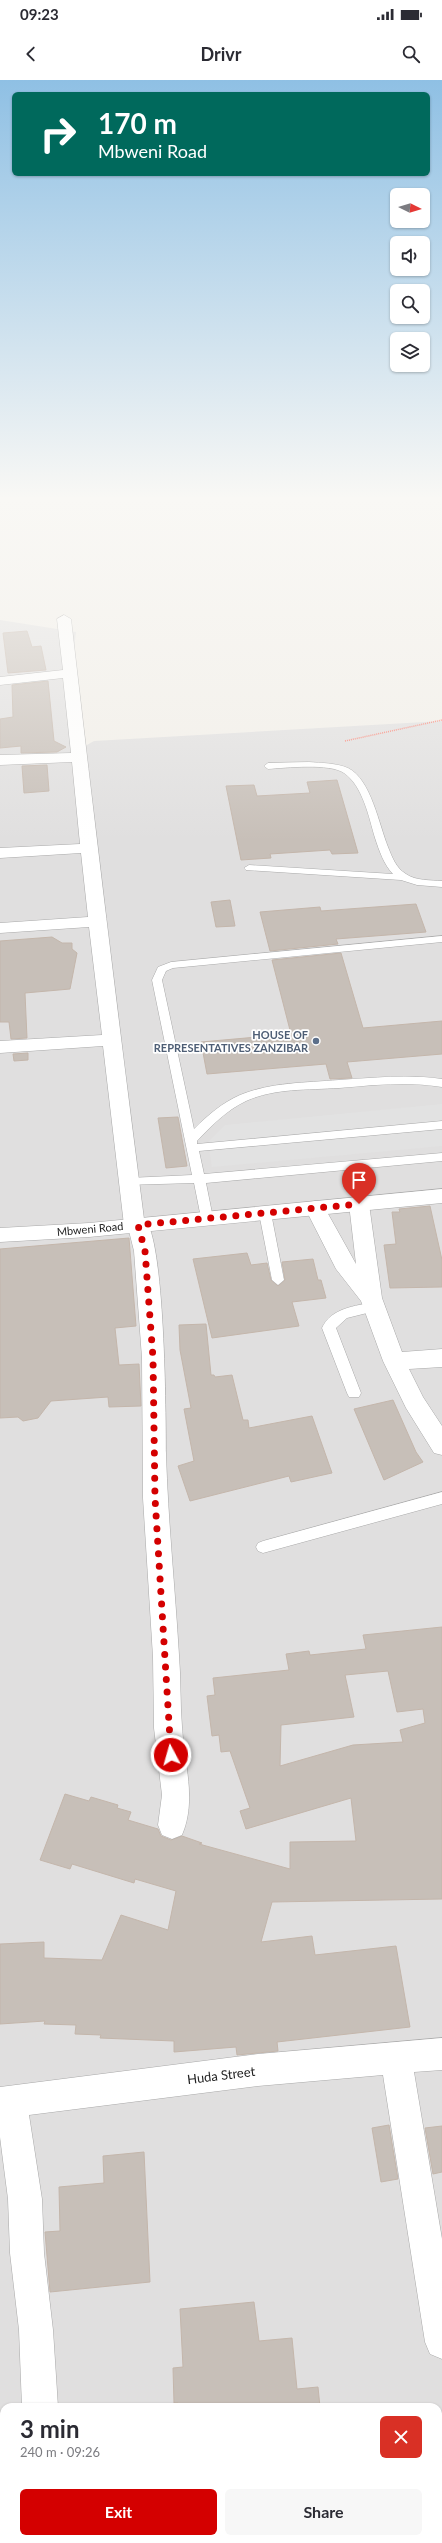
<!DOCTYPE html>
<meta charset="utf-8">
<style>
:root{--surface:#fff;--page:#f7f7f7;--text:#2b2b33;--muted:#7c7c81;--accent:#d40000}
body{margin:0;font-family:Lato,sans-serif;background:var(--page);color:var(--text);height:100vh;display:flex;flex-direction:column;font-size:15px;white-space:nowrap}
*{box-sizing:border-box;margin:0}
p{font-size:13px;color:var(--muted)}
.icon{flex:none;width:22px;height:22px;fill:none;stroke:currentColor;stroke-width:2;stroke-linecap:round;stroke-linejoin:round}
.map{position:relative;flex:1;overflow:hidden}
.drawer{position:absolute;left:0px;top:2323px;width:442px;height:140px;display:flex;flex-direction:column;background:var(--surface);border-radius:12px 12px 0 0;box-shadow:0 1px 3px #0004}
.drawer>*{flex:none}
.hud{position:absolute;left:12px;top:12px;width:418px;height:84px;border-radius:6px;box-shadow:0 1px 3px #0004;background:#00695c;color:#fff;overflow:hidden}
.needle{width:26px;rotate:95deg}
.controls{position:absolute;left:390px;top:108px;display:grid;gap:8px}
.controls a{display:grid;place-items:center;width:40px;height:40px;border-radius:6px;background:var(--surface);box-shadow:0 1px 3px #0004;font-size:20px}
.pin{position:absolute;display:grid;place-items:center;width:34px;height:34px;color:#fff;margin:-41px -17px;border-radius:50% 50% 50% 0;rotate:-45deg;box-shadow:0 0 4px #0007}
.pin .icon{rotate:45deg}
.me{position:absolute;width:44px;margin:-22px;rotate:354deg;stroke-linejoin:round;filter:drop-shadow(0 0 3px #0008)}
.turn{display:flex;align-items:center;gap:14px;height:84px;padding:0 20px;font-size:18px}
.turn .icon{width:52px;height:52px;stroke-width:2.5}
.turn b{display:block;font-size:28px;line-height:34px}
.round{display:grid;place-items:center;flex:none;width:42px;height:42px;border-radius:6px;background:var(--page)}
.overview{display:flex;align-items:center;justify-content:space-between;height:68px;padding:0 20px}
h1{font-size:24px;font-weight:700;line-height:30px}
.button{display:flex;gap:8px;margin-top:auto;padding:8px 20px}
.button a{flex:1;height:46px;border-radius:6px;background:var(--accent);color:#fff;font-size:16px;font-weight:700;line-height:46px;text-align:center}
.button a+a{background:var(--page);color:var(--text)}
.status{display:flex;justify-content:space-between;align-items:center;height:28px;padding:0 20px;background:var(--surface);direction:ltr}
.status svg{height:11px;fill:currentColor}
header{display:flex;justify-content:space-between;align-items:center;height:52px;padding:0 20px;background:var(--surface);font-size:18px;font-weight:700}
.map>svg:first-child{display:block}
.residential{fill:#e0dfdf;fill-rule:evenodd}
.parking{fill:#e2e2e2}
.building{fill:#c7bfb8;stroke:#c4b6ab;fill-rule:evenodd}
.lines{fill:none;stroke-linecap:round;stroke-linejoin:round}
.service-casing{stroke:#a9a9a9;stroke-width:1}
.minor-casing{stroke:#a9a9a9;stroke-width:1}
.tertiary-casing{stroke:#a9a9a9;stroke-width:1}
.path{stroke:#fa8072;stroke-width:1.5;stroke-dasharray:1 1;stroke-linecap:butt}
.service{fill:#fff;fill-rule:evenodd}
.minor{fill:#fff;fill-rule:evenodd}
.tertiary{fill:#fff;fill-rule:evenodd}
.route{stroke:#d40000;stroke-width:7;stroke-dasharray:0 12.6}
.service-dot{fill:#5c6f8a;stroke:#fff;stroke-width:1.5}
.labels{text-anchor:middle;stroke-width:3.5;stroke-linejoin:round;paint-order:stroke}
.service-label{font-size:11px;font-weight:bold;fill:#4e5e75;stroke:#fff;text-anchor:end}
.street-label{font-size:11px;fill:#222;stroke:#fff}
.near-street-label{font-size:13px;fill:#222;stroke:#fff}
</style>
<div class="status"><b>09:23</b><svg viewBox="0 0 49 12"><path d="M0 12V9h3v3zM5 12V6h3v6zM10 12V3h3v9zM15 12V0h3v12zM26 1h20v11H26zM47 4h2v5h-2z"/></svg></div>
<header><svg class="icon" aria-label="back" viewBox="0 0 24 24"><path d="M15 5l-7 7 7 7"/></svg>Drivr<svg class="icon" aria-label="search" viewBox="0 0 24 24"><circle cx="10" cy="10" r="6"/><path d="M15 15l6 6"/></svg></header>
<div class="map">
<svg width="442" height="2463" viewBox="0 0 442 2463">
<rect width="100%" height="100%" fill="#f2efe9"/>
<path class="residential" d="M 0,540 L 76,552 L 69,612 L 80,669 L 94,661 L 442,641 L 442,2463 L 0,2463 ZM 4,2327 L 438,2327 L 438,2459 L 4,2459 Z"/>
<path class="parking" d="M 442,1024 L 442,1066 L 212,1087 L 208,1062 L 225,1045 Z"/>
<path class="building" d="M 27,551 L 32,567 L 41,566 L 46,590 L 8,593 L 3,553 Z
M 48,601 L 54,661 L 66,667 L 57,672 L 21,673 L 21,666 L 0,668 L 0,639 L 13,637 L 12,605 Z
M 47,685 L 49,711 L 24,713 L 22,686 Z
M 337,700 L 358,773 L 332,774 L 330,770 L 270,774 L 271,778 L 241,780 L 226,706 L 254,705 L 257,716 L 310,713 L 307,702 Z
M 230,820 L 235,846 L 216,847 L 211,822 Z
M 416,824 L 426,852 L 336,859 L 338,864 L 270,871 L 260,832 L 320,827 L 321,831 Z
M 52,857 L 62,863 L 72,863 L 72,869 L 77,873 L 70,909 L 25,913 L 27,958 L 11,959 L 9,942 L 0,942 L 0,861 Z
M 341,873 L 363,948 L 442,941 L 442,974 L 347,982 L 352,998 L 330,999 L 326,984 L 207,994 L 201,962 L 291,954 L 272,880 Z
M 28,973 L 28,980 L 14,981 L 13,974 Z
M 178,1037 L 187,1086 L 166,1088 L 158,1038 Z
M 430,1126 L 442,1180 L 442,1207 L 390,1208 L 384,1165 L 396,1164 L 392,1132 L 400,1132 L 399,1129 Z
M 129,1158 L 136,1246 L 115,1248 L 119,1285 L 139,1284 L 141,1326 L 109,1327 L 108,1317 L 51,1321 L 38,1338 L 23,1341 L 18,1337 L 0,1338 L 0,1169 Z
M 247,1173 L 251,1185 L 267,1183 L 271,1200 L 278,1206 L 285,1200 L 282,1182 L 313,1179 L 318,1200 L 321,1200 L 326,1218 L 292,1222 L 299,1246 L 212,1258 L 193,1179 Z
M 206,1244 L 211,1295 L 214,1295 L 215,1297 L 232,1295 L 243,1340 L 248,1340 L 249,1348 L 312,1336 L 332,1393 L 291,1402 L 289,1396 L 190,1421 L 178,1386 L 194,1381 L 184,1329 L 191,1328 L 180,1270 L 179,1245 Z
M 393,1320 L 416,1372 L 423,1382 L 384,1400 L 354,1329 Z
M 442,1547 L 442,1819 L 272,1822 L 261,1862 L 312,1856 L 315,1875 L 396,1866 L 410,1947 L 277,1962 L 278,1971 L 237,1975 L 236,1967 L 174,1972 L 174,1961 L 100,1958 L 101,1955 L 75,1954 L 76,1945 L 44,1944 L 45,1941 L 0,1944 L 0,1864 L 44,1862 L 44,1878 L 102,1880 L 121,1835 L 168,1850 L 176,1811 L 135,1799 L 134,1803 L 72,1784 L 70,1789 L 40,1780 L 65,1714 L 89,1721 L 91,1717 L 118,1725 L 117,1728 L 131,1732 L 128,1740 L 158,1749 L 161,1756 L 171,1760 L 182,1756 L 202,1763 L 199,1764 L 290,1789 L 290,1762 L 356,1761 L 351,1718 L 246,1749 L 240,1731 L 250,1728 L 230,1671 L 221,1672 L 219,1655 L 212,1656 L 207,1616 L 215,1615 L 213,1598 L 289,1590 L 286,1574 L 309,1571 L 310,1575 L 366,1569 L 363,1555 ZM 388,1591 L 397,1632 L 423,1629 L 425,1643 L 400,1650 L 403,1662 L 353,1665 L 280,1686 L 281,1645 L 354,1637 L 345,1595 Z
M 389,2045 L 398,2099 L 381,2102 L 372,2048 Z
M 442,2046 L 442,2092 L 433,2094 L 425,2048 Z
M 144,2072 L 150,2202 L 50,2212 L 45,2152 L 60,2151 L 59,2107 L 104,2103 L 103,2076 Z
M 254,2222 L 259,2261 L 292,2258 L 297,2309 L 318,2307 L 320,2327 L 179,2327 L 178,2323 L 174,2323 L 173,2288 L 183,2287 L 180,2229 Z"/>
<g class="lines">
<defs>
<path id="service" d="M 309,682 C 322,683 336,683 348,688 C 371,699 379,745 388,767 C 392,777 396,788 406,794 C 416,801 431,800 442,801 L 442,807 L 417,805 L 401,800 L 246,790 L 244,788 L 249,785 L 393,794 C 384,785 379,770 375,758 C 369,738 363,706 344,693 C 329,683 286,688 268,689 L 264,686 L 268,683 Z
M 442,856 L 442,862 L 173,888 L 166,891 L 162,900 L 194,1049 C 208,1035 222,1023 240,1015 C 272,1002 305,1003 339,1000 C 374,998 407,994 442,999 L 442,1007 C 407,1001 374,1005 339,1008 C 308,1010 275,1008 246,1021 C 227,1030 212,1045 197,1061 L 197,1064 L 442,1041 L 442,1049 L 199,1071 L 204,1094 L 442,1073 L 442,1081 L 206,1103 L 213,1138 L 207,1142 L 201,1138 L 194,1103 L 125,1105 L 123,1102 L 125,1099 L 129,1098 L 192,1095 L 152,900 L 158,887 L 171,882 Z
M 265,1129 L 271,1133 L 284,1200 L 278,1205 L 272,1200 L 259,1133 Z
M 374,1222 L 380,1227 L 379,1230 L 347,1238 L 336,1248 L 361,1313 L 359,1317 L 349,1317 L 347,1313 L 322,1248 C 331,1228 355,1226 374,1222 Z
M 442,1412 L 442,1424 L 263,1473 L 258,1471 L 256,1467 L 258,1463 L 263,1461 Z"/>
<path id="minor" d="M 64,535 L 71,539 C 94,738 118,939 144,1139 C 165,1154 166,1339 166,1373 C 168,1441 175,1508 179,1575 C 181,1599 180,1623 182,1647 C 184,1683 197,1720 182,1755 L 172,1759 L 162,1755 L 158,1745 L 162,1715 L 154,1648 L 153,1577 L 143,1418 L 142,1278 L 134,1171 L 129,1151 L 124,1145 L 103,966 L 0,973 L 0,961 L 102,955 L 89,847 L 0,853 L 0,843 L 88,837 L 81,773 L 0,778 L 0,768 L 80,764 L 72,682 L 0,685 L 0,675 L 71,673 L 63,598 L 0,605 L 0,597 L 63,590 L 57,539 Z
M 359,1117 L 366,1119 L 369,1124 L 382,1218 L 402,1272 L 442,1269 L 442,1287 L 409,1289 L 423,1317 L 442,1346 L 442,1375 L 434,1373 L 406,1328 L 383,1281 L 361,1221 L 336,1189 L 305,1128 L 308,1123 L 315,1121 L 322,1123 L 356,1184 L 349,1124 L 352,1119 Z
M 442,1958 L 442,1990 L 414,1992 L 442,2159 L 442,2279 L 430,2274 L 425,2262 L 383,1995 L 258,2006 L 29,2035 L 42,2119 L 44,2173 L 53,2250 L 58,2327 L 22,2327 L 19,2250 L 10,2173 L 8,2119 L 0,2057 L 0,2007 L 258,1974 Z
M 28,2459 L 66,2459 L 67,2463 L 29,2463 Z"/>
<path id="tertiary" d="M 442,1109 L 442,1123 L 89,1157 L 0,1162 L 0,1148 L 89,1143 Z"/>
</defs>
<use href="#service" class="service-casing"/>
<use href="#minor" class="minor-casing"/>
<use href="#tertiary" class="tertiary-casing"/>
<path class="path" d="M 345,661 L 442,640"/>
<use href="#service" class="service"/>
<use href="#minor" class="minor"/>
<use href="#tertiary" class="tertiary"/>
</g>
<linearGradient id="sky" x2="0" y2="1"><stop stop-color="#8fc0e4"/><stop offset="0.55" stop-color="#f9f8f5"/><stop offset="1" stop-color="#f9f8f5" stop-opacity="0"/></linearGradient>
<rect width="442" height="761" fill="url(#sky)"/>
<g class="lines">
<path class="route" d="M 171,1675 L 155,1418 L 153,1278 L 145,1171 L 138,1145 L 359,1124"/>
</g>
<circle class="service-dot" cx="316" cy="961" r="4"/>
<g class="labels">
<g class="service-label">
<text x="308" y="959">HOUSE OF<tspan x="308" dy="13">REPRESENTATIVES ZANZIBAR</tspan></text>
</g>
<g class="street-label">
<text transform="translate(90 1149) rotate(-5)" y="4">Mbweni Road</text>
</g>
<g class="near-street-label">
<text transform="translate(221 1995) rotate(-7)" y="5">Huda Street</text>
</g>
</g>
</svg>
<div class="controls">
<a><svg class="needle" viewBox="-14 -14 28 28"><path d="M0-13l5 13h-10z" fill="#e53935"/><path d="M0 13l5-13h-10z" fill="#7c7c81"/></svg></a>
<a><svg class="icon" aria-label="sound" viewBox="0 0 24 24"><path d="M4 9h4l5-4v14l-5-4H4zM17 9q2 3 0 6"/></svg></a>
<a><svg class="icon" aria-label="search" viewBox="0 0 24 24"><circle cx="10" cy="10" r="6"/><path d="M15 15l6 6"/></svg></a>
<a><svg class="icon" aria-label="layers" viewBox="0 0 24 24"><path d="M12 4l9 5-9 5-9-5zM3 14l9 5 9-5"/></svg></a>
</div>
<div class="pin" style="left:359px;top:1124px;background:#d93025"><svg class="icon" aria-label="arrive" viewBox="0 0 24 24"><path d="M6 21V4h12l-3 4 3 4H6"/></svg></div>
<svg class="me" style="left:171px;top:1675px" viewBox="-20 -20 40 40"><circle r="17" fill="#d40000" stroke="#fff" stroke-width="3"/><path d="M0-11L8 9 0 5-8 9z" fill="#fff"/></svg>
<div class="hud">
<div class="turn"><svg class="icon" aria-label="right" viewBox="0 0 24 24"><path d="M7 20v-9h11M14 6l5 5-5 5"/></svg><div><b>170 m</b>Mbweni Road</div></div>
</div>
<section class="drawer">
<div class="overview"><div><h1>3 min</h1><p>240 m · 09:26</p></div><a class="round" style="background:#d93025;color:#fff"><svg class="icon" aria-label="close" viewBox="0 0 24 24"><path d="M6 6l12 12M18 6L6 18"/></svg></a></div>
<div class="button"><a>Exit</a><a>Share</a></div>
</section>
</div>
